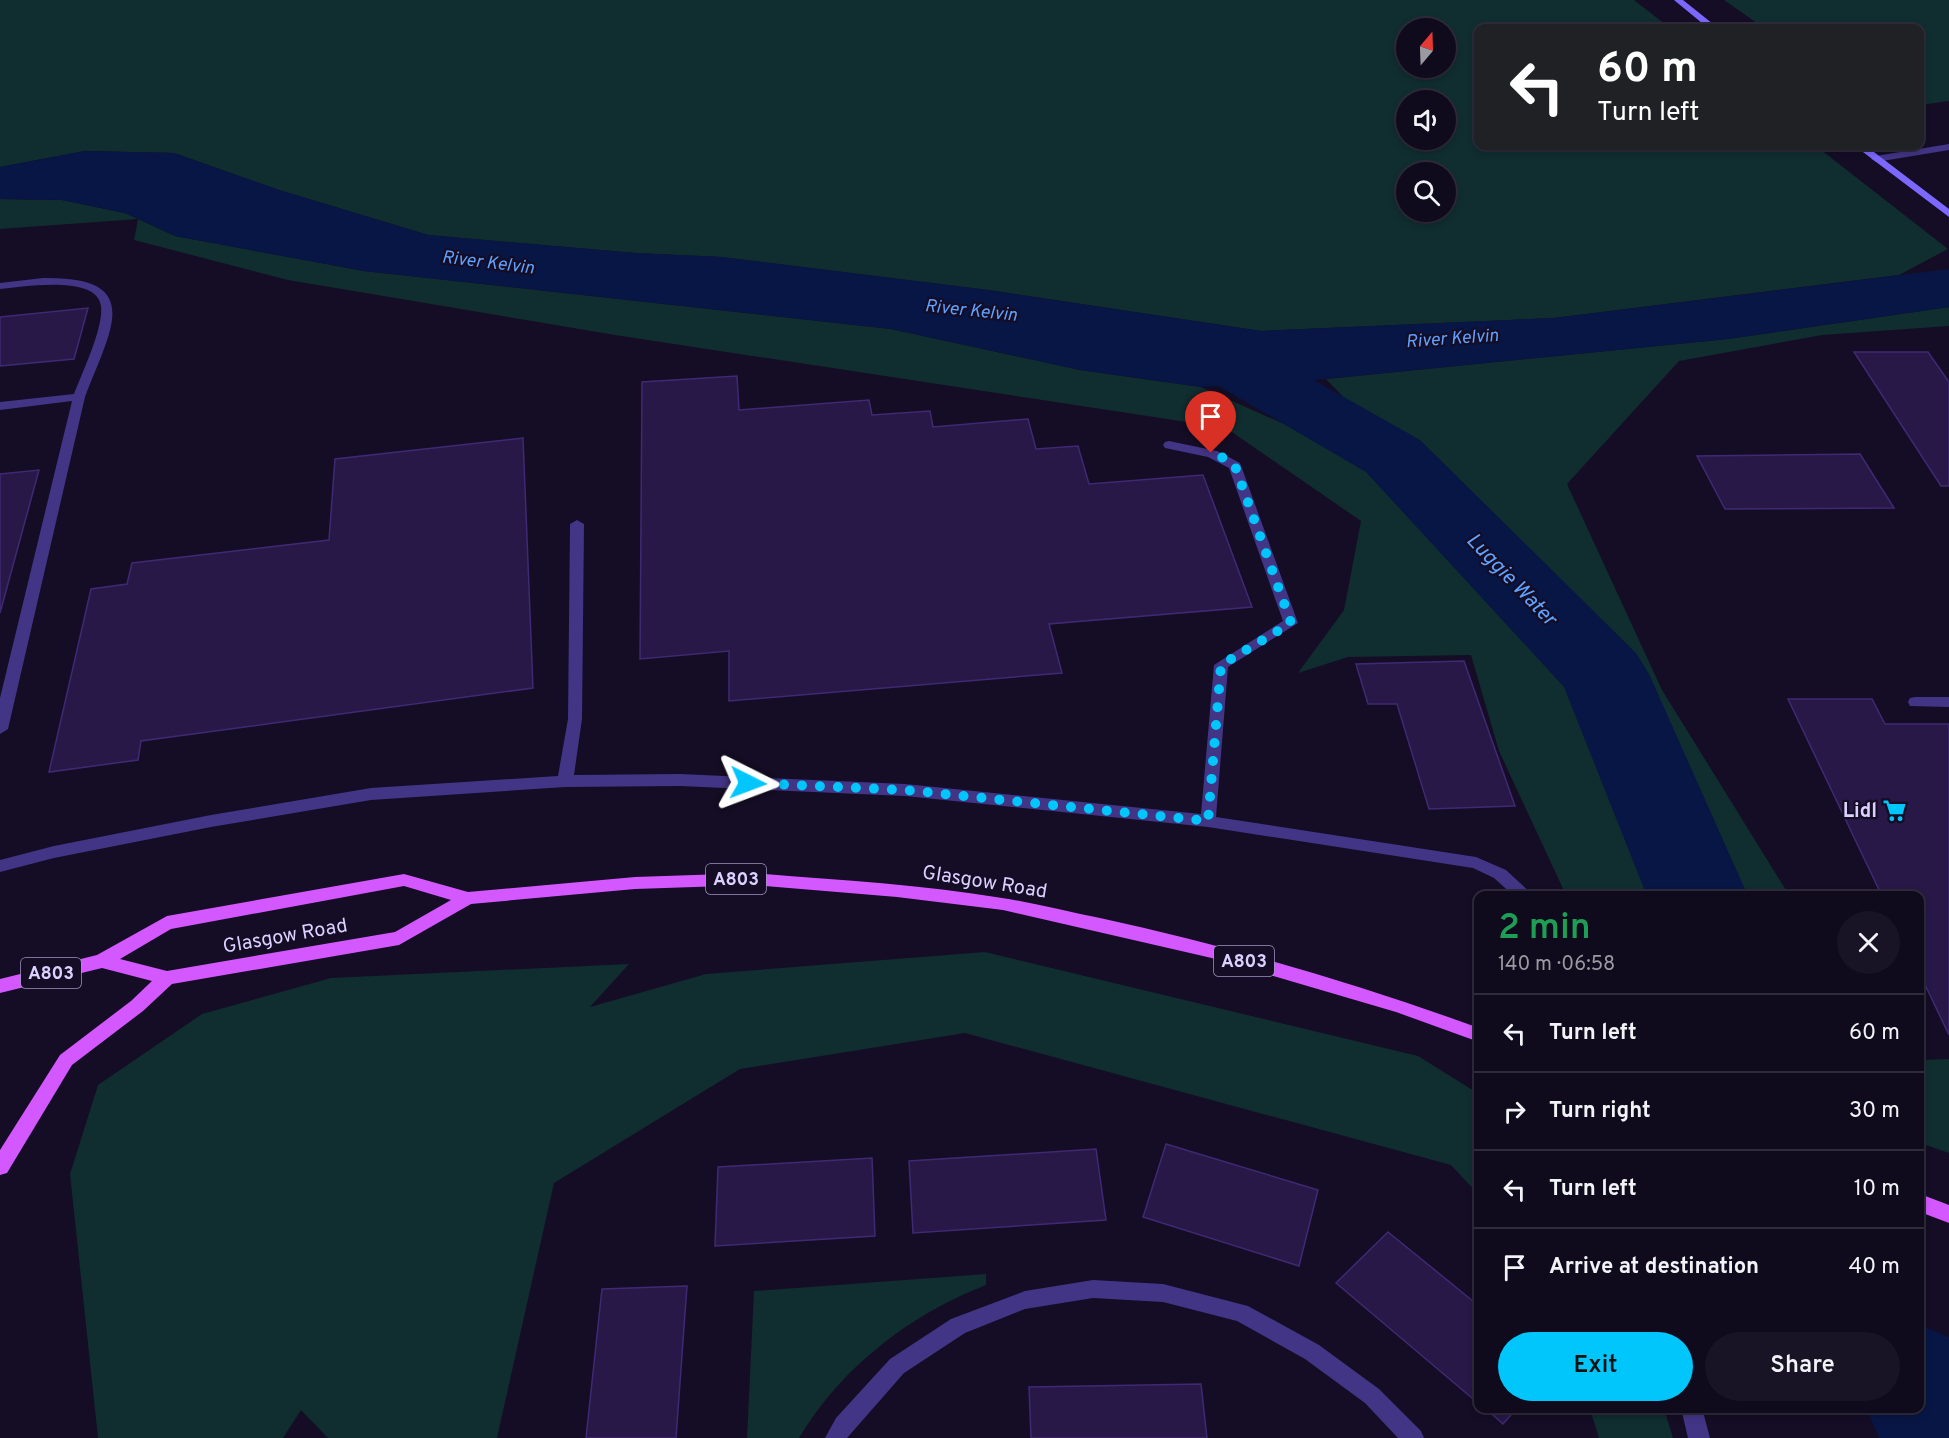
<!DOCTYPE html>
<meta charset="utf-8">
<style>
:root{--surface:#0f0a1c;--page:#181325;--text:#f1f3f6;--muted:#9b9aa3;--line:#2f2b3b;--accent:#00c6fc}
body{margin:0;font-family:Overpass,sans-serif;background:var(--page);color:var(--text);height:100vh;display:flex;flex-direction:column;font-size:22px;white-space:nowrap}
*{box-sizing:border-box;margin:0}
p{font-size:20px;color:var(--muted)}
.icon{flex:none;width:33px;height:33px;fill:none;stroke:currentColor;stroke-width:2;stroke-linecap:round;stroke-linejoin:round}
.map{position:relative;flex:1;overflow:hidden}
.drawer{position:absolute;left:1474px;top:891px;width:450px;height:522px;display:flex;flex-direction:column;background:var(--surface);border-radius:12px;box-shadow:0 3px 9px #0003,0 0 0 2px var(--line)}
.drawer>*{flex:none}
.top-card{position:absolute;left:1474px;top:24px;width:450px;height:126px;border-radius:12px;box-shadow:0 3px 9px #0003,0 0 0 2px var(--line);background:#202124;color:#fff;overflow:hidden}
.needle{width:39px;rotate:19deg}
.buttons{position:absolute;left:1396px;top:18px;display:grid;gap:12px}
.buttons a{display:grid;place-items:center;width:60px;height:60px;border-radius:50%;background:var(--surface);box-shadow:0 3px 9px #0003,0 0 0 2px var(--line);font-size:30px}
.pin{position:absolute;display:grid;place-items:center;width:51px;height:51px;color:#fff;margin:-62px -26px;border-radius:50% 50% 50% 0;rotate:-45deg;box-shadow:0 0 6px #0007}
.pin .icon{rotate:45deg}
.me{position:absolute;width:66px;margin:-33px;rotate:93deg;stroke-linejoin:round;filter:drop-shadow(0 0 4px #0008)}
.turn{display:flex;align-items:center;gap:21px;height:126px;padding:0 24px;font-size:27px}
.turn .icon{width:78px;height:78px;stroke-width:2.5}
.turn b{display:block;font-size:42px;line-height:51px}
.round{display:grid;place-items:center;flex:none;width:63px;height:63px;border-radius:32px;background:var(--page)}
.head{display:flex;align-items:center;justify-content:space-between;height:102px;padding:0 24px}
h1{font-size:36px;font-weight:600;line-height:45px;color:#1e9e55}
.action{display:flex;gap:12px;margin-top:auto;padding:12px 24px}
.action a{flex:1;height:69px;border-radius:36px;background:var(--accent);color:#111;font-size:24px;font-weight:600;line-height:69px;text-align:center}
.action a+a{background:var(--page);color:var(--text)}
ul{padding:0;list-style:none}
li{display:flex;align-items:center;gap:18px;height:78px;padding:0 24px;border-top:2px solid var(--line)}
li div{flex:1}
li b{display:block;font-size:22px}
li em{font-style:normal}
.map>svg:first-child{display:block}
.green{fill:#102d2f;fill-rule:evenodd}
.water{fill:#071644}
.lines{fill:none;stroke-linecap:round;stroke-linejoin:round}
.river{fill:#071644;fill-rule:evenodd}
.building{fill:#271847;stroke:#402974;stroke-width:1.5}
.service{fill:#423586;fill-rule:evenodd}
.minor{fill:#423586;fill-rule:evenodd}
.secondary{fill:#7d68ff;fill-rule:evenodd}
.primary{fill:#d458ff;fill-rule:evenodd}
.route{stroke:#00c6fc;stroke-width:10;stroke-dasharray:0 18}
.labels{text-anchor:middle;stroke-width:4.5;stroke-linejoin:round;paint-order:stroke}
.far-water-label{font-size:18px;font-style:italic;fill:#5fa2ff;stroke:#140d25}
.shield{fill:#140d25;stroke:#9f96be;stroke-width:1.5}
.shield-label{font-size:18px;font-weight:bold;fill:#dbd1ff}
.poi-label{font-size:20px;font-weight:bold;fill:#dbd1ff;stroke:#140d25;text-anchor:end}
.street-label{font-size:20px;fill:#dbd1ff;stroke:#140d25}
.water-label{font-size:21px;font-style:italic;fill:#5fa2ff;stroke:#140d25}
</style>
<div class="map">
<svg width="1949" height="1438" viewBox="0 0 1949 1438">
<rect width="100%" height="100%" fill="#140d25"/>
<path class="green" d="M 0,0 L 1634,0 L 1670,28 L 1479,28 L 1479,146 L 1816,146 L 1948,249 L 1899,275 L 1554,318 L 1261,331 L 988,290 L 721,257 L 635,253 L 428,235 L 279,190 L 174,153 L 85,151 L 0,167 ZM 1407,28 L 1446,28 L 1446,68 L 1407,68 ZM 1407,100 L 1446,100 L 1446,140 L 1407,140 ZM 1407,172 L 1446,172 L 1446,212 L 1407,212 Z
M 1724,0 L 1949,0 L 1949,101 L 1920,105 L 1920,28 L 1764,28 Z
M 0,199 L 62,200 L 125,213 L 175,236 L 364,271 L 891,329 L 1080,370 L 1201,387 L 1331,445 L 1421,513 L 1462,493 L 1352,406 L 1326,379 L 1728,339 L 1949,307 L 1949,326 L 1822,335 L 1679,361 L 1567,484 L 1662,690 L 1789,895 L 1566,895 L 1499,751 L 1471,655 L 1348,657 L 1298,673 L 1344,610 L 1361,521 L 1226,428 L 615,335 L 288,280 L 134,240 L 138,219 L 0,229 Z
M 985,952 L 1418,1056 L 1479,1094 L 1479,1195 L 1451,1165 L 965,1033 L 740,1069 L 554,1183 L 497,1438 L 328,1438 L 301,1410 L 283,1438 L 98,1438 L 70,1174 L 98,1085 L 202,1014 L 331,978 L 629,964 L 590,1007 L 706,974 Z
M 1949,1059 L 1949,1153 L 1920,1143 L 1920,1060 Z
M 986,1274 L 986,1285 C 909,1315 842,1367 799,1438 L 747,1438 L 754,1291 Z
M 1590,1409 L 1664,1409 L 1673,1438 L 1599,1438 Z"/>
<path class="water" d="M 85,151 L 174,153 L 279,190 L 428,235 L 635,253 L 721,257 L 988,290 L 1261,331 L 1554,318 L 1949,269 L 1949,307 L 1728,339 L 1294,382 L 1201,387 L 1080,370 L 891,329 L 364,271 L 175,236 L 125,213 L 62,200 L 0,199 L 0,167 Z"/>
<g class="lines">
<path class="river" d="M 1217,333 L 1243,340 L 1420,440 L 1636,653 L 1649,674 L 1748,896 L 1647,896 L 1564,687 L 1366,472 L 1191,370 L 1181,355 L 1191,340 Z
M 1920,1325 L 1949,1337 L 1949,1438 L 1879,1438 L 1866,1408 L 1920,1408 Z"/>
</g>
<path class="building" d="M 88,308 L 74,359 L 0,366 L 0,317 Z
M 1854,352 L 1928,352 L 1949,382 L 1949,486 L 1941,486 Z
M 737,376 L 739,410 L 869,400 L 872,415 L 930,411 L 933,427 L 1028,419 L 1036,449 L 1078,446 L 1089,484 L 1203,475 L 1252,607 L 1049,624 L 1062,673 L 729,701 L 729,651 L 640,659 L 642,382 Z
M 523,438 L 533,688 L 141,741 L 138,760 L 49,772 L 91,589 L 127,584 L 132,563 L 329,540 L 335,459 Z
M 1860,454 L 1894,508 L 1725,509 L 1697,456 Z
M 39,470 L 0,613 L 0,474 Z
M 1464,661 L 1515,806 L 1429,809 L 1397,704 L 1368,704 L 1356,664 Z
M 1788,699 L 1872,699 L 1885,724 L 1949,724 L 1949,1035 L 1920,974 L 1920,896 L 1882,896 Z
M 1166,1144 L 1318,1190 L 1299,1266 L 1143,1217 Z
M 1096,1149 L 1106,1220 L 913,1233 L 909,1161 Z
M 872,1158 L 875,1236 L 715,1246 L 718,1167 Z
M 1388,1232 L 1479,1306 L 1479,1404 L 1336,1283 Z
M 687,1286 L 676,1438 L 586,1438 L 602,1289 Z
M 1201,1384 L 1207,1438 L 1031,1438 L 1029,1387 Z
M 1485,1408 L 1517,1408 L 1503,1424 Z"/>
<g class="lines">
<path class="service" d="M 1949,144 L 1949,150 L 1876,162 L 1871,159 L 1876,156 Z
M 43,278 C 147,276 110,331 85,397 L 8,729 L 0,734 L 0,698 L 72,401 L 0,410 L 0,402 L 74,394 C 82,373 104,327 101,306 C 97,274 22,287 0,289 L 0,283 Z
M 1169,441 L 1217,451 L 1240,463 L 1298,623 L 1228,667 L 1216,817 L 1476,857 L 1506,870 L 1534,896 L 1514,896 L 1494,878 L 1473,868 L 1208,827 L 905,796 L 680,786 L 565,787 L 371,800 L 211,827 L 54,858 L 0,872 L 0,860 L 54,846 L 211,815 L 371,788 L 558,776 L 568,719 L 570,524 L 577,520 L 584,524 L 582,719 L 574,775 L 680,774 L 905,784 L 1201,814 L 1214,665 L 1283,621 L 1229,468 L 1208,457 L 1165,448 L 1163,445 L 1165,442 Z
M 1915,697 L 1949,697 L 1949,707 L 1910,706 L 1908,702 L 1910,698 Z
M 1681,1408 L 1702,1408 L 1710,1438 L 1688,1438 Z"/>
<path class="minor" d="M 1093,1280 L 1163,1284 L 1248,1306 L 1319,1345 L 1379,1389 L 1421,1431 L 1424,1438 L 1398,1438 L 1365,1403 L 1305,1359 L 1237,1321 L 1163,1302 L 1093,1298 L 1025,1309 L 965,1333 L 904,1373 L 847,1438 L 825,1438 L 836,1418 L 890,1359 L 951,1319 L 1025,1291 Z"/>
<path class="secondary" d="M 1674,0 L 1683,0 L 1718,28 L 1708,28 Z
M 1855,146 L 1866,146 L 1949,209 L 1949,217 Z"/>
<path class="primary" d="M 754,873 C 837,880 920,884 1002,898 C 1035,903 1068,912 1100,918 C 1229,946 1355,983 1479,1028 L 1479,1042 L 1396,1012 L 1216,959 L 1003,910 L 897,897 L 754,885 L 635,889 L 471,904 L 399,945 L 172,984 L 143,1011 L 72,1065 L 7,1173 L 0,1175 L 0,1150 L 60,1055 L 131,1001 L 152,981 L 102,968 L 0,993 L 0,979 L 97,955 L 167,916 L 404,874 L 468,892 L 635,877 ZM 404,886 L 451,900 L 395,932 L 167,971 L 120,959 L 171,929 Z
M 1920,1194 L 1949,1205 L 1949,1223 L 1920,1212 Z"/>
</g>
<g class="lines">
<path class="route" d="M 748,783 L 905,790 L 1208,821 L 1221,665 L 1291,623 L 1235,466 L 1226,459 L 1211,453"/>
</g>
<defs>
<symbol id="supermarket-bare" viewBox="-9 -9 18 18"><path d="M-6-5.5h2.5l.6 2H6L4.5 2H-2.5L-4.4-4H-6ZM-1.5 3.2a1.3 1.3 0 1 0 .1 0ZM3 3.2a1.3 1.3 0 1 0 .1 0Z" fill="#00c6fc" stroke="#140d25" stroke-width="2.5" paint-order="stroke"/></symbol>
</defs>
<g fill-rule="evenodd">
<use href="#supermarket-bare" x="1878" y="794" width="33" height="33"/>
</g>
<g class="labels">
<g class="far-water-label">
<text transform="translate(488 262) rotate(7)" y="6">River Kelvin</text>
<text transform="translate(971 310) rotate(6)" y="6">River Kelvin</text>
<text transform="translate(1452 338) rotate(-4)" y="6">River Kelvin</text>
</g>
<g class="shield">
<rect x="706" y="864" width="60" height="30" rx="4.5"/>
<rect x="1214" y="946" width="60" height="30" rx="4.5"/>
<rect x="21" y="958" width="60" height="30" rx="4.5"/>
</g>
<g class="shield-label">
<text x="736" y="885">A803</text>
<text x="1244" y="967">A803</text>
<text x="51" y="979">A803</text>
</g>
<g class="poi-label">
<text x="1877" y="817">Lidl</text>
</g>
<g class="street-label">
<text transform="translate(985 881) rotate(9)" y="7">Glasgow Road</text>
<text transform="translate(285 935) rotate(-10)" y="7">Glasgow Road</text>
</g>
<g class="water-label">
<text transform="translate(1512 579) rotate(46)" y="7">Luggie Water</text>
</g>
</g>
</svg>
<div class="buttons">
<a><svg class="needle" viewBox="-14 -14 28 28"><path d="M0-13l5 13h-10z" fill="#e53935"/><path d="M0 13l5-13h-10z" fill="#9b9aa3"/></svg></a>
<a><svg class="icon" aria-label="sound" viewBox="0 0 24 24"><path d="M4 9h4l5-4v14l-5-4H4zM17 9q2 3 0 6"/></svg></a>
<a><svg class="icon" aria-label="search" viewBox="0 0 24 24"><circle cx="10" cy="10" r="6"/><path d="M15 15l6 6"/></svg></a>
</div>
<div class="pin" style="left:1211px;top:453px;background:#d93025"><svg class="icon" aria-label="arrive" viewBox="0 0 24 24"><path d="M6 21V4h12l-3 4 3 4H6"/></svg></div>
<svg class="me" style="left:748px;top:783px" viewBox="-20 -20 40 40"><path d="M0-17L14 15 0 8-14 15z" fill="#00c6fc" stroke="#fff" stroke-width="4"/></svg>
<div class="top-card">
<div class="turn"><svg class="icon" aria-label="left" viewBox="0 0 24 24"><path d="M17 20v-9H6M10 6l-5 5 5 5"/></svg><div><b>60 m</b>Turn left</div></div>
</div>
<section class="drawer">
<div class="head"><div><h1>2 min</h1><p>140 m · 06:58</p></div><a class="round"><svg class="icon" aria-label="close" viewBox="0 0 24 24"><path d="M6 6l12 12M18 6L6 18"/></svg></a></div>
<ul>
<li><svg class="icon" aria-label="left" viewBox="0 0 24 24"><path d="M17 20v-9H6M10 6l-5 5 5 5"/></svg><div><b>Turn left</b></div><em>60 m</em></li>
<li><svg class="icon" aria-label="right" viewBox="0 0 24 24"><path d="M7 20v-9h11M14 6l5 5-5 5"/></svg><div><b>Turn right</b></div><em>30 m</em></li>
<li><svg class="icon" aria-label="left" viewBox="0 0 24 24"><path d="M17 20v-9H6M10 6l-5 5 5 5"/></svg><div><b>Turn left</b></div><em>10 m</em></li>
<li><svg class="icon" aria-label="arrive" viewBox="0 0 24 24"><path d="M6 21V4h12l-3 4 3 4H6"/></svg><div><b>Arrive at destination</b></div><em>40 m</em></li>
</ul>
<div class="action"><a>Exit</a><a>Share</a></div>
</section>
</div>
